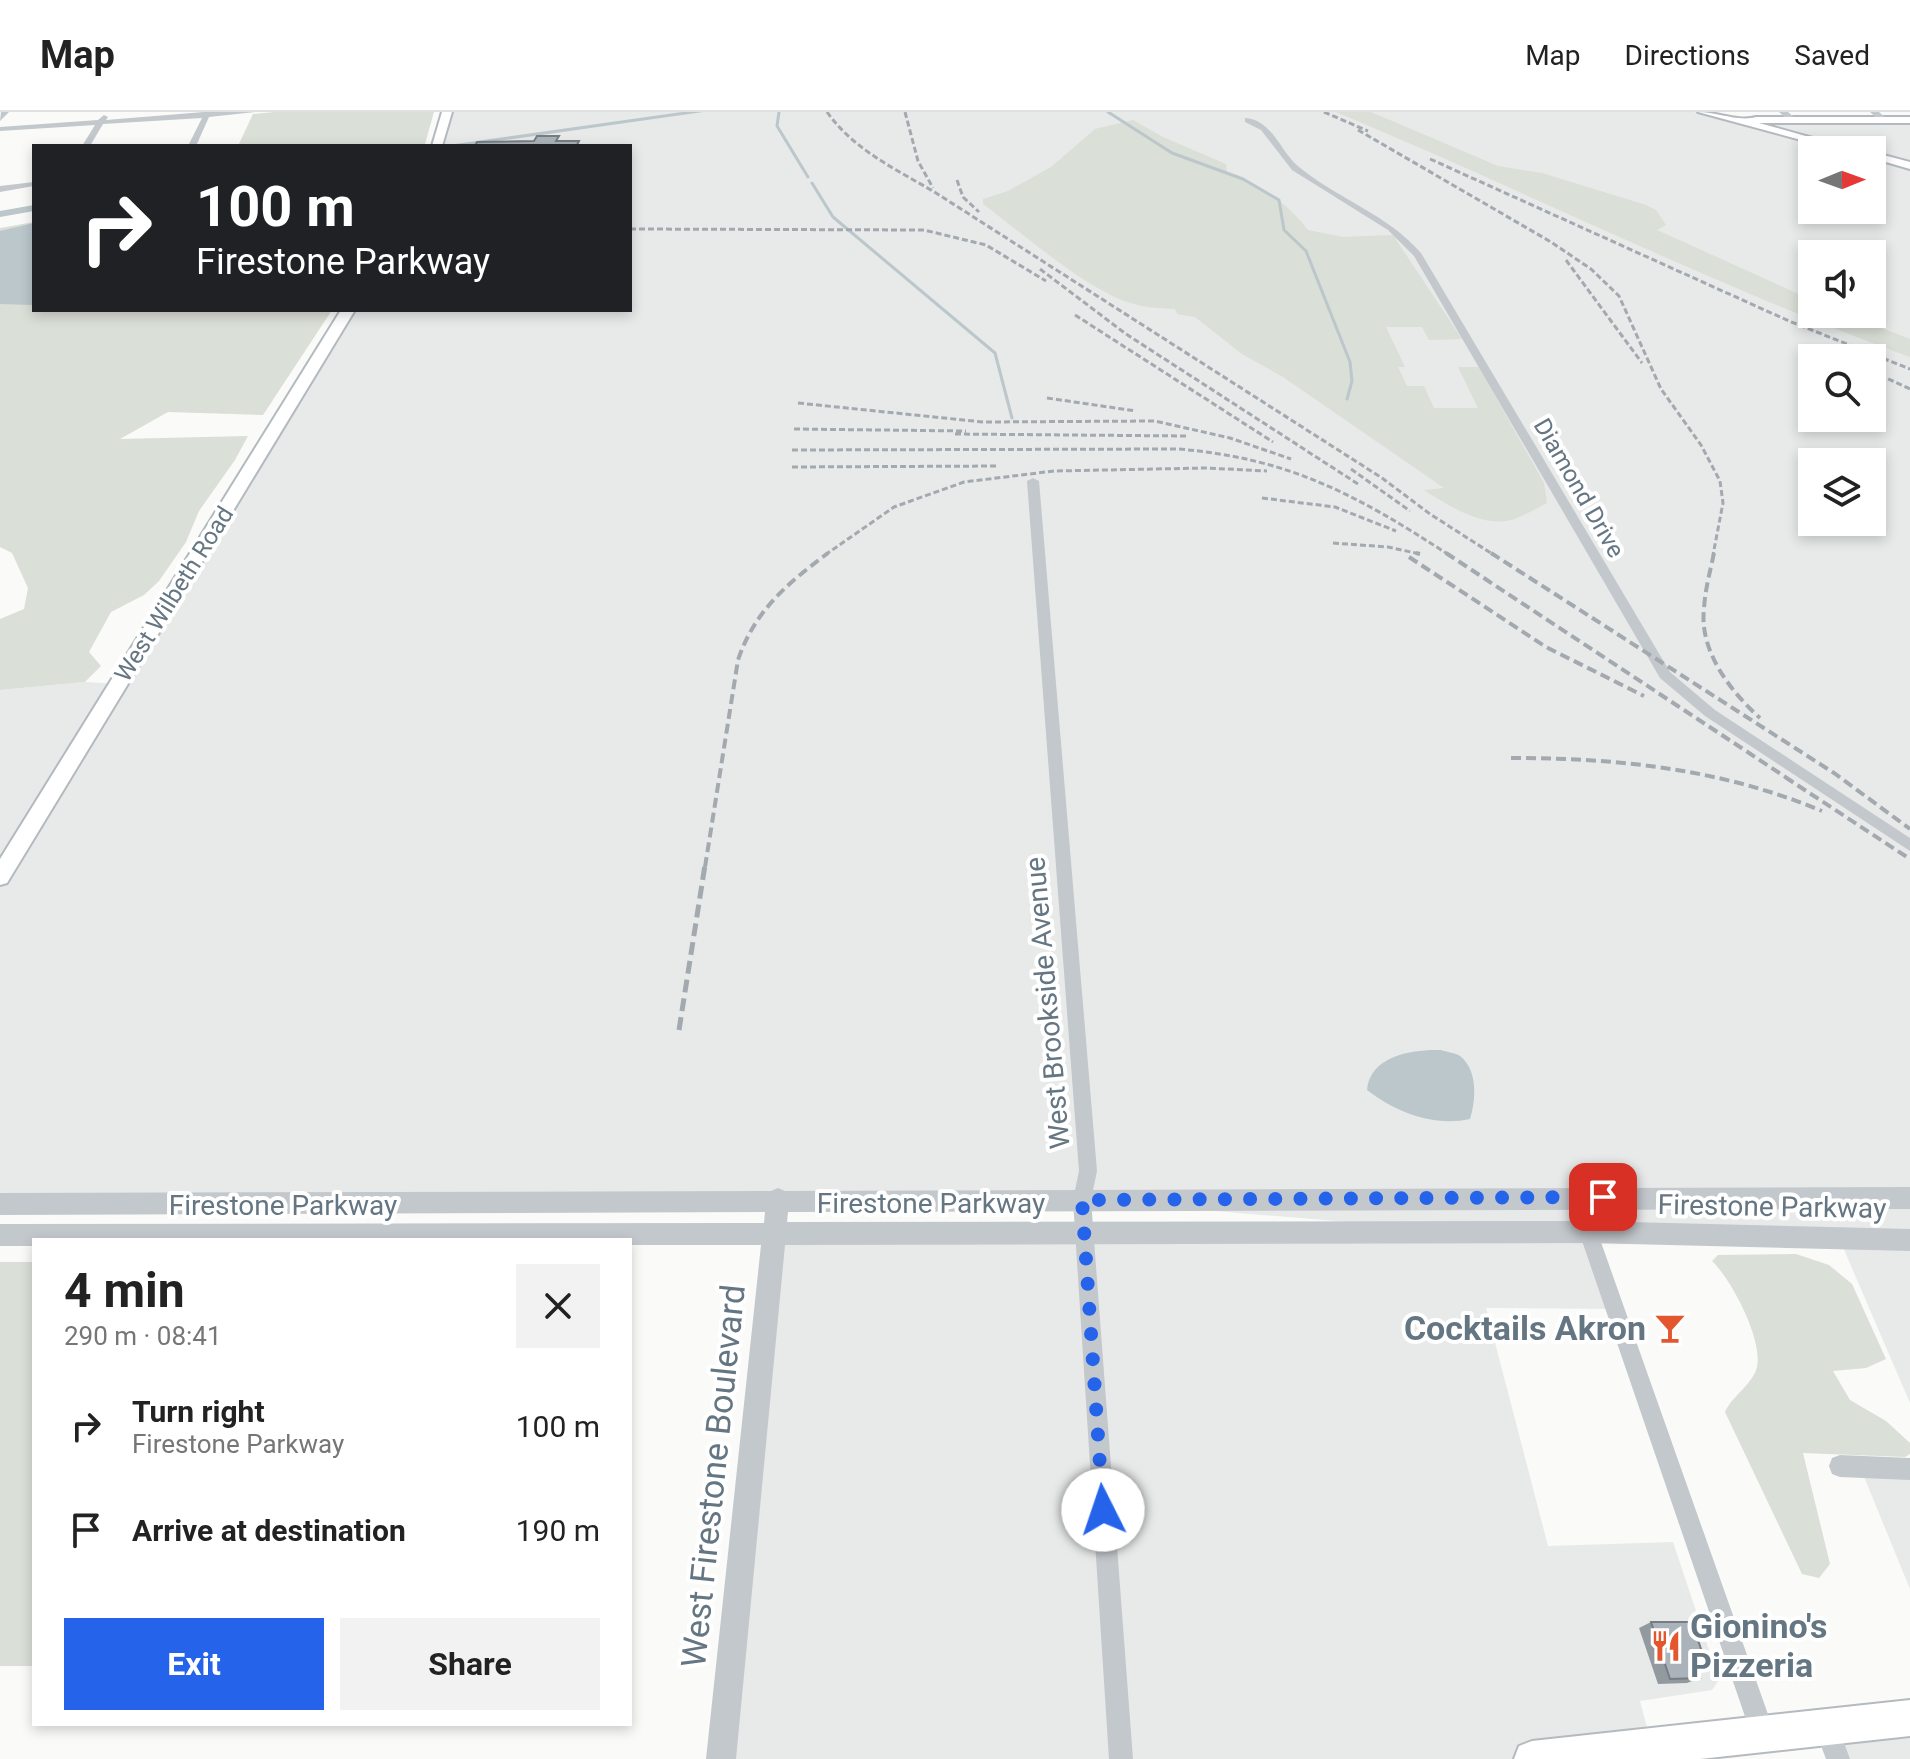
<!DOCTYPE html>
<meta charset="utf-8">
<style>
:root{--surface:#fff;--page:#f2f2f2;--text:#222;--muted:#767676;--line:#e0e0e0;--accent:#2563eb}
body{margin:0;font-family:Roboto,sans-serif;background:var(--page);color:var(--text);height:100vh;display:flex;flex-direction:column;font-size:30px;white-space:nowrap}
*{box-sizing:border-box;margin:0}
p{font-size:26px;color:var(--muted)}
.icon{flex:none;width:44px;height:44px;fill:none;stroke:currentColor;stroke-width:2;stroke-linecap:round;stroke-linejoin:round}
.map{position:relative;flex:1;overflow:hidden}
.side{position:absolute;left:32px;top:1126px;width:600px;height:488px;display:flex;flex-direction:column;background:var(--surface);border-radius:0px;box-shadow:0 4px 12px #0003}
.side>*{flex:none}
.hud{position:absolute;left:32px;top:32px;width:600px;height:168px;border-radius:0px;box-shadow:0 4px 12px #0003;background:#202124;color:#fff;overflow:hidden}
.needle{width:52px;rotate:89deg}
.controls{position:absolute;left:1798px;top:24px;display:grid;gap:16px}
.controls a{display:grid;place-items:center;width:88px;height:88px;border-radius:0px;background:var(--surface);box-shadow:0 4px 12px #0003;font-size:40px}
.pin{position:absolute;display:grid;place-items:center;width:68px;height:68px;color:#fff;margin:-34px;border-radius:16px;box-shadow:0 4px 12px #0006}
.me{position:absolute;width:88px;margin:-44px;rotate:356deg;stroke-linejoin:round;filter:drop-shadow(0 0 6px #0008)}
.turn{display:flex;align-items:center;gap:28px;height:168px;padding:0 32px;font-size:36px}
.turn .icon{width:104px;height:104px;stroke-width:2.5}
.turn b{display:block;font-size:56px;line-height:68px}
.round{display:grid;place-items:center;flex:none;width:84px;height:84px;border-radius:0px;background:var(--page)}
.overview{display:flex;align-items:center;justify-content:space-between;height:136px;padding:0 32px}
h1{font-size:48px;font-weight:700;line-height:60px}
.button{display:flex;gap:16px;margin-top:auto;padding:16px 32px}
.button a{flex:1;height:92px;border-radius:0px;background:var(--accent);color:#fff;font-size:32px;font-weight:700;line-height:92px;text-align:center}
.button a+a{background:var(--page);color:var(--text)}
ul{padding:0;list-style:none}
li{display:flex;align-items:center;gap:24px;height:104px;padding:0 32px}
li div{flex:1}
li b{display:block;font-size:30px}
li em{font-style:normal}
header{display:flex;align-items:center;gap:48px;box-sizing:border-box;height:112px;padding:0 40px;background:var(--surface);border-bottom:2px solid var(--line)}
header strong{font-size:38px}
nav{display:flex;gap:44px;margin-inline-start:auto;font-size:28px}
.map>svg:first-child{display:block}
.built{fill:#e8e9e9;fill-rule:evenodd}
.green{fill:#dadfd7}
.water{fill:#bbc7cb}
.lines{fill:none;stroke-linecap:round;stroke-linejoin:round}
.stream{stroke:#bbc7cb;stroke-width:3}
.canal{fill:#bbc7cb;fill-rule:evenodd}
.secondary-casing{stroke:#b3babf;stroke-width:4}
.primary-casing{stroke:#b5babe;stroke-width:4}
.minor{fill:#c3c8cc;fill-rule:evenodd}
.tertiary{fill:#c3c8cc;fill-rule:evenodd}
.secondary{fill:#fff;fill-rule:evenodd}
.primary{fill:#fff;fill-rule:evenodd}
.rail-far2{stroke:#a2aab0;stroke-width:3;stroke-dasharray:6 3;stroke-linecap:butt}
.rail-far1{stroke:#a2aab0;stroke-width:4;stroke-dasharray:10 5;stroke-linecap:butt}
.rail{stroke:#a2aab0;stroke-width:5;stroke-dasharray:13 6;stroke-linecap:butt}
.wall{fill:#929a9f}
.building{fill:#aab3b9;stroke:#777d82;stroke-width:2}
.route{stroke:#2563eb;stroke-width:14;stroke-dasharray:0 25.2}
.labels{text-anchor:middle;stroke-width:8;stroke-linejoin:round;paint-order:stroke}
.far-street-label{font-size:24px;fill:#657683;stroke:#fff}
.street-label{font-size:28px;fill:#657683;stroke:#fff}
.near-poi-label{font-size:34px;font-weight:bold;fill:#657683;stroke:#fff;text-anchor:end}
.near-street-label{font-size:34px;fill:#657683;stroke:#fff}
</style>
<header>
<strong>Map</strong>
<nav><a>Map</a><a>Directions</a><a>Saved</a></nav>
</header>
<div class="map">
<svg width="1910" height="1647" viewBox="0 0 1910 1647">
<rect width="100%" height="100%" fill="#fafaf8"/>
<path class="built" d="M 447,0 L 1694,0 L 1838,38 L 1812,38 L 1812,98 L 1872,98 L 1872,47 L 1910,57 L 1910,1291 L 1839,1126 L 1589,1120 L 1615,1197 L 1486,1196 L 1548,1434 L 1673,1430 L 1719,1568 L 1712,1578 L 1640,1589 L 1652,1634 L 1532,1647 L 721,1647 L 774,1122 L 1456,1119 L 1082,1088 L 0,1092 L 0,770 L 348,198 L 630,198 L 630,34 L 437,34 ZM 1812,142 L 1872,142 L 1872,202 L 1812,202 ZM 1812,246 L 1872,246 L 1872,306 L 1812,306 ZM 1812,350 L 1872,350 L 1872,410 L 1812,410 Z
M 1910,9 L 1910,52 L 1872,42 L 1872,38 L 1855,38 L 1752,11 Z
M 85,570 L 119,572 L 0,765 L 0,578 Z
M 1860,1355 L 1910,1357 L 1910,1477 Z
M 1910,1606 L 1910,1647 L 1838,1647 L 1826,1615 Z"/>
<path class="green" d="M 274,0 L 434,0 L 425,32 L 418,34 L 238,34 L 253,2 Z
M 1336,0 L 1371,0 L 1498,54 L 1542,61 L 1646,93 L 1656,98 L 1666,113 L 1657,118 L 1812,188 L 1812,202 L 1846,202 L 1910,227 L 1910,245 C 1714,174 1528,80 1336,0 Z
M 1133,8 L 1163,25 L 1226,52 L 1227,61 C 1262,76 1284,87 1308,118 L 1343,125 L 1393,123 L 1462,227 L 1429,228 L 1422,215 L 1386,215 L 1405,255 L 1398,255 L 1407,274 L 1424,274 L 1434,296 L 1478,296 L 1458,255 L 1479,255 L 1544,371 L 1547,391 C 1535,397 1519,407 1506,409 C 1478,413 1446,392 1424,378 L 1444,376 L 1283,265 L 1242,242 L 1195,205 L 1177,202 L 1175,197 C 1162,196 1149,196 1138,193 C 1093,184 1021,120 983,92 L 983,87 L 1008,79 L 1051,55 L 1095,17 Z
M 34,110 L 34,198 L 332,198 L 263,303 L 168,300 L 120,327 L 248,324 L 235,348 L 199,399 L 186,430 L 159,469 L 144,483 L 111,500 L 89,540 L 101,554 L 85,570 L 0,578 L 0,507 L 24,497 L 28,476 L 12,441 L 0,435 L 0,116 Z
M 1796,1142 L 1829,1153 L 1852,1172 L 1886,1247 L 1866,1256 L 1833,1259 L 1850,1288 L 1886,1309 L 1910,1331 L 1910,1342 L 1905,1345 L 1803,1341 L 1830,1452 L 1819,1466 L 1802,1462 L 1725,1300 C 1732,1284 1753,1272 1757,1255 C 1763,1227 1731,1167 1712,1149 L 1718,1143 Z
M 0,1150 L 34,1150 L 34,1554 L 0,1554 Z"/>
<path class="water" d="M 34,111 L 34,193 L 0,192 L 0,119 Z
M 1441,938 C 1446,940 1456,941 1460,944 C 1478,958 1476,988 1470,1007 C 1432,1015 1396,1000 1367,978 C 1370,943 1414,937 1441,938 Z"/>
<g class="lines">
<path class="stream" d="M 779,0 L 777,14 L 808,65
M 1108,0 L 1172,41 L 1243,67 L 1279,88 L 1284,118 L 1306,139 L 1350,250 L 1352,269 L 1347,287
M 812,71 L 833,105 L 995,241 L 1012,306"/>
<path class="canal" d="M 682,0 L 703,0 L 463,34 L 441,34 Z
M 34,93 L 34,99 L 0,105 L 0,99 Z"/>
<defs>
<path id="secondary" d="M 442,0 L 452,0 L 442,34 L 432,34 Z
M 1698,0 C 1717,0 1738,10 1756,5 L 1910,5 L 1910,11 L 1759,11 L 1856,38 L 1838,38 Z
M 1872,40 L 1910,50 L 1910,57 L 1872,46 Z
M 341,198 L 355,198 L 7,771 L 0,773 L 0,747 Z"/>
<path id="primary" d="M 1910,1588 L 1910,1624 L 1700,1647 L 1514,1647 L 1519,1634 L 1532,1629 Z"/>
</defs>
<use href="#secondary" class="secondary-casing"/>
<use href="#primary" class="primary-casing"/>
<path class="minor" d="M 1,0 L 9,0 L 0,9 Z
M 255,0 L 209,5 L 196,34 L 188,34 L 202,6 L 103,12 L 90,34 L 82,34 L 95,13 L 0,19 L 0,15 L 98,8 L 104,3 L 108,5 L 106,8 L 204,0 Z
M 1779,0 L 1788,0 L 1796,7 L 1789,9 Z
M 1870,0 L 1879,0 L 1888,8 L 1881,10 Z
M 1245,6 C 1273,8 1280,40 1299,55 C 1338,87 1387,102 1421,141 L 1670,560 L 1715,598 L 1910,726 L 1910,739 L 1705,604 L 1660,566 L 1414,144 L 1388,118 L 1292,58 L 1261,18 L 1245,10 Z
M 34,70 L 34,74 L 0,80 L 0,74 Z
M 1033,366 L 1039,369 L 1097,1059 L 1091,1088 L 1133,1647 L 1109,1647 L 1073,1088 L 1079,1059 L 1027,369 Z
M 1576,1077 L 1583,1079 L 1585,1085 L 1775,1622 L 1772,1631 L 1763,1634 L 1754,1631 L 1751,1622 L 1567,1085 L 1569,1079 Z
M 1840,1343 L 1910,1346 L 1910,1368 L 1840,1365 L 1832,1362 L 1829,1354 L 1832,1346 Z
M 1826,1603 L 1835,1606 L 1850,1647 L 1826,1647 L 1814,1615 L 1817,1606 Z"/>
<path class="tertiary" d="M 1910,1075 L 1910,1097 L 788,1100 L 787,1110 L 1588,1109 L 1910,1117 L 1910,1139 L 1588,1131 L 785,1133 L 736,1647 L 706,1647 L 761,1133 L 630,1133 L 630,1128 L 34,1128 L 34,1134 L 0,1134 L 0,1112 L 764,1111 L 765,1100 L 0,1103 L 0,1081 L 771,1079 L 778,1076 L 785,1079 Z"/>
<use href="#secondary" class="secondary"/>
<use href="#primary" class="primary"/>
<path class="rail-far2" d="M 827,0 C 855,39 896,57 936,81 L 1382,366 L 1430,402 L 1494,443
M 905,0 L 918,49 L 933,76
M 1324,0 L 1368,19
M 1358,18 L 1551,130 L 1591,157 L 1619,184 L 1661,277 L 1701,333 L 1720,369 L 1723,391 L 1713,443
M 1430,47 L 1789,209 L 1910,257
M 957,68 L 963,85 L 979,100
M 630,117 L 924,118 L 986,133 L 1046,169
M 1566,148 L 1642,251
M 1040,157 L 1126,222 L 1358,372
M 1075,203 L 1273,330
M 1880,263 L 1910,277
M 1047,286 L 1136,299
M 798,291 L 983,310 L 1155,309 L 1230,326 L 1291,347
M 794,317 L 966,319
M 955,322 L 1187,324
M 792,338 L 1178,337 C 1289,346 1357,383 1449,443
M 792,355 L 999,354
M 1351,357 L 1410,399
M 1262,386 L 1335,395 L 1396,419
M 1333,431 L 1388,435 L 1420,442
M 825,443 L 894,395 L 964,370 L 1054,359 L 1206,356 L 1267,359"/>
<path class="rail-far1" d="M 1416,441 L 1420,442
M 1446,441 L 1793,670
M 1491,441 L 1834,661 L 1910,717
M 1714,441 C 1710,460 1705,478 1704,497 C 1699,539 1731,580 1760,606
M 1409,445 L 1546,535 L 1644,584
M 1511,646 C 1619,646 1722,657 1822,699
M 1785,665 L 1910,747
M 705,755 L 738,548 C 755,498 787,472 828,441"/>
<path class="rail" d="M 679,918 L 705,753"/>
</g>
<path class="wall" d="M 1651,1510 L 1705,1549 L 1695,1553 L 1700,1566 L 1687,1571 L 1658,1572 L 1639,1516 Z"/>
<path class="building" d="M 537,24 L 559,24 L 556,29 L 579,29 L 577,33 L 583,33 L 475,34 L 477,30 L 534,29 Z
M 1651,1510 L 1692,1510 L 1705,1549 L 1693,1547 L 1700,1566 L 1670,1567 Z"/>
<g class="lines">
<path class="route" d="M 1103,1398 L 1082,1088 L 1603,1085"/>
</g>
<defs>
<symbol id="bar-bare" viewBox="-9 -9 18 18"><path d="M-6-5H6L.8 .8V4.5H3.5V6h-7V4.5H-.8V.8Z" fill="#e4572e" stroke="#fff" stroke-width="2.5" paint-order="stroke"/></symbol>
<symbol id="restaurant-bare" viewBox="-9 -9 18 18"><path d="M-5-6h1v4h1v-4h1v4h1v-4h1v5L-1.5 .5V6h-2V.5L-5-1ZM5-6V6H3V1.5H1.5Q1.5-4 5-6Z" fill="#e4572e" stroke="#fff" stroke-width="2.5" paint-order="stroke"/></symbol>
</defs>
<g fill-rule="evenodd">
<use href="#bar-bare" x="1648" y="1194" width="44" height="44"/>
<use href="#restaurant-bare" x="1644" y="1512" width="44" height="44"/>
</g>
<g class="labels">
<g class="far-street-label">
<text transform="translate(1579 376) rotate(60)" y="8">Diamond Drive</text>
<text transform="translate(174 482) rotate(-58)" y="8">West Wilbeth Road</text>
</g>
<g class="street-label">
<text transform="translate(1047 891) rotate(-95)" y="10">West Brookside Avenue</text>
<text x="931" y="1101">Firestone Parkway</text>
<text x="283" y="1103">Firestone Parkway</text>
<text transform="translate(1772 1094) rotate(1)" y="10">Firestone Parkway</text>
</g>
<g class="near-poi-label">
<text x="1646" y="1228">Cocktails Akron</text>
<text x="1690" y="1526" text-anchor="start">Gionino's<tspan x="1690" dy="39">Pizzeria</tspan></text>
</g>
<g class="near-street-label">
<text transform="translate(713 1364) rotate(-84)" y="12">West Firestone Boulevard</text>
</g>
</g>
</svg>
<div class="controls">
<a><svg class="needle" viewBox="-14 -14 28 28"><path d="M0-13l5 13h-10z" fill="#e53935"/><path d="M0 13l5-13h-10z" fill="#767676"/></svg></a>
<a><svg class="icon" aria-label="sound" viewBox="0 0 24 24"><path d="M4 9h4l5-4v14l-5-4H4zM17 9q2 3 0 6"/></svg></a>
<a><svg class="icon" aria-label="search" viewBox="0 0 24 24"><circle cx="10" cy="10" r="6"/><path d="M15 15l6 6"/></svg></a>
<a><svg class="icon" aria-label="layers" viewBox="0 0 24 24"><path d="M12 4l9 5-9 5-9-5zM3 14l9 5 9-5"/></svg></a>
</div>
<div class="pin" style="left:1603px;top:1085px;background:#d93025"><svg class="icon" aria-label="arrive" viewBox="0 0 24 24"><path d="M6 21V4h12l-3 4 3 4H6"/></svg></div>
<svg class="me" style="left:1103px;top:1398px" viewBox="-20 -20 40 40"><circle r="19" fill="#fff"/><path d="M0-13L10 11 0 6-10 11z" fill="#2563eb"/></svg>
<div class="hud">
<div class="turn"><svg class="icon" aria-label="right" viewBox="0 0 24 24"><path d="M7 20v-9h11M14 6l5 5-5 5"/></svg><div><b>100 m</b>Firestone Parkway</div></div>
</div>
<section class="side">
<div class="overview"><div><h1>4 min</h1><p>290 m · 08:41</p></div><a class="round"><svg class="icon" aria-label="close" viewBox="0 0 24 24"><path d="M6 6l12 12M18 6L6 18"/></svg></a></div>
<ul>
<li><svg class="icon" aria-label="right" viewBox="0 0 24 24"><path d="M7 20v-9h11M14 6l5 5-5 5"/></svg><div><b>Turn right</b><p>Firestone Parkway</p></div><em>100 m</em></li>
<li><svg class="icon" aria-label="arrive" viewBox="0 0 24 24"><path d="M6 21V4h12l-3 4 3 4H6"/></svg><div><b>Arrive at destination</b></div><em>190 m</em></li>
</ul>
<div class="button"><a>Exit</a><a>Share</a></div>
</section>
</div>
